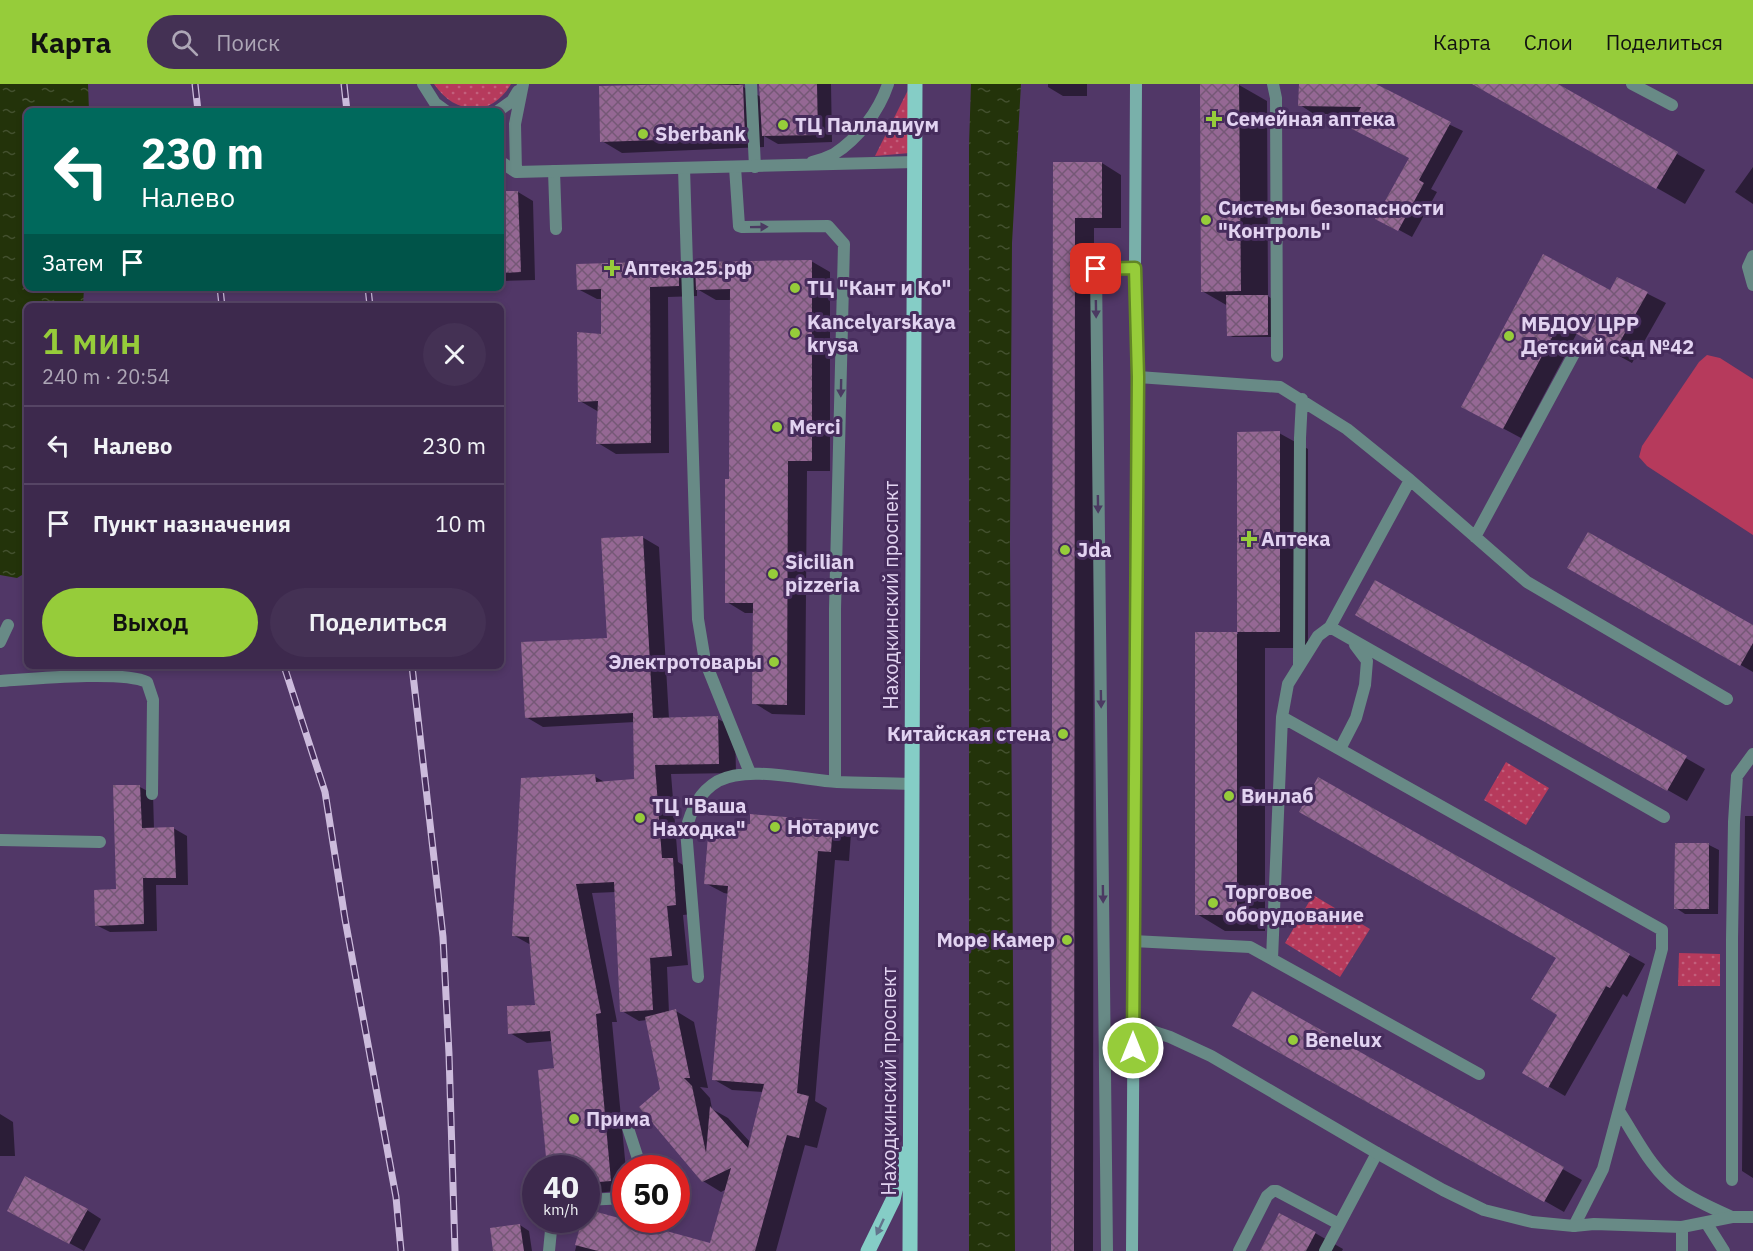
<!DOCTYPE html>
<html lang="ru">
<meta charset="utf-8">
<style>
:root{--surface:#3d294d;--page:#443154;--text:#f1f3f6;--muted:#ada6b6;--line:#564565;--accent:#96cc3a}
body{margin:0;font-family:"IBM Plex Sans",sans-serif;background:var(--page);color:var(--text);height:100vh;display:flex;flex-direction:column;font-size:22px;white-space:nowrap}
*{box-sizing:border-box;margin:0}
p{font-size:20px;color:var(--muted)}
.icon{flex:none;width:33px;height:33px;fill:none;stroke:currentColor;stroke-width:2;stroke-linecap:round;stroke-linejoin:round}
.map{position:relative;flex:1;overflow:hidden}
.sheet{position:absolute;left:24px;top:219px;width:480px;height:366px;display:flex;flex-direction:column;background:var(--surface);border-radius:9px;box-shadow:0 3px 9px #0003,0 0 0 2px var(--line)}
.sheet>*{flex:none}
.top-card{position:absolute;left:24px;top:24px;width:480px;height:183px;border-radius:9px;box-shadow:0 3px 9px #0003,0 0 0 2px var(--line);background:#00695c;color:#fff;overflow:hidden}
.speed{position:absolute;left:522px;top:1071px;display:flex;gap:12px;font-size:30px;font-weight:700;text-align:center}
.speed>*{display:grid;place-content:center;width:78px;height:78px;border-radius:50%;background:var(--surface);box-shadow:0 3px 9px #0003,0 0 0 2px var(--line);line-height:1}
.speed small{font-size:15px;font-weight:400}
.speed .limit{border:9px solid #d22;background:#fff;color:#111}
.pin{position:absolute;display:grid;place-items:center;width:51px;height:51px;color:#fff;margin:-26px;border-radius:12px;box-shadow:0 3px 9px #0006}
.me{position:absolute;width:66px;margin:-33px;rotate:0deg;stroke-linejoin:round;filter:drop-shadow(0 0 4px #0008)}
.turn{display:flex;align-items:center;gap:21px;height:126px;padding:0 18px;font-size:27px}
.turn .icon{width:78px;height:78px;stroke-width:2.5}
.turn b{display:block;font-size:42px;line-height:51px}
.then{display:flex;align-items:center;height:57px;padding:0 18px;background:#0003;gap:12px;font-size:22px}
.round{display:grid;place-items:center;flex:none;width:63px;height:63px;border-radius:32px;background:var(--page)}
.headline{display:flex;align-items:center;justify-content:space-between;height:102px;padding:0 18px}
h1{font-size:36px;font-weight:600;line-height:45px;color:var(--accent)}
.action{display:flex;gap:12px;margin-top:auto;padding:12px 18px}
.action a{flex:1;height:69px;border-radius:36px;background:var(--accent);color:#111;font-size:24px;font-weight:600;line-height:69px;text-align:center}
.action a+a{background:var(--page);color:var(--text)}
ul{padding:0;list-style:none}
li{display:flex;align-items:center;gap:18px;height:78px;padding:0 18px;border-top:2px solid var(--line)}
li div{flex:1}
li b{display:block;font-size:22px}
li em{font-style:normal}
header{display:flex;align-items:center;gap:36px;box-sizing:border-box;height:84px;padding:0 30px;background:var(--accent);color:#111}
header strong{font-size:28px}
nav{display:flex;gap:33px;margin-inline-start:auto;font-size:21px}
.search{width:420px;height:54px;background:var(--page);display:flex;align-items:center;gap:15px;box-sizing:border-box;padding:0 21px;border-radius:33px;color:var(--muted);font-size:22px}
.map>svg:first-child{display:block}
.green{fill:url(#green-dots)}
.pitch{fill:#b63a5c}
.water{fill:url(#water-ripples)}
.shadow{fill:#0007}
.building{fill:url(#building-cross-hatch)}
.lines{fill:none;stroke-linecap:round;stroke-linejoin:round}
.lane{stroke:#688a86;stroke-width:12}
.street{stroke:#688a86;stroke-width:12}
.secondary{stroke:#79b0aa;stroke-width:12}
.primary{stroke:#85cdc6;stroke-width:15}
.rail-casing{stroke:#ccbbdc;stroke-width:7}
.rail{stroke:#462c5c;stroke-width:4.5;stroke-dasharray:14;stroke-linecap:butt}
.oneway{fill:#4b3a62}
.oneway2{fill:#62748c}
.route-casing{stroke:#628526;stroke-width:15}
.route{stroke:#96cc3a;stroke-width:10}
.poi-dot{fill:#96cc3a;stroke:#462c5c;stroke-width:2}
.labels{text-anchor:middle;stroke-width:6;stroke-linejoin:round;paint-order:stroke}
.poi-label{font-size:20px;font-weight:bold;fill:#e2d3f1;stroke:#462c5c;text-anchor:start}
.street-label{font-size:20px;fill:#e2d3f1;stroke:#462c5c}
</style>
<header>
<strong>Карта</strong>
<div class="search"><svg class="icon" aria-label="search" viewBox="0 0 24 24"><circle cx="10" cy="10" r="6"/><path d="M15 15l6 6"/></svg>Поиск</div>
<nav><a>Карта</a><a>Слои</a><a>Поделиться</a></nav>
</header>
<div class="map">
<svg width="1753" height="1167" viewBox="0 0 1753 1167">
<defs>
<pattern id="green-dots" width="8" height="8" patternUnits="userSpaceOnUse" patternTransform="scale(1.5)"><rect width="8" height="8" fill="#b63a5c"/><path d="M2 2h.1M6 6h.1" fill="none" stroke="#c35f7c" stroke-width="1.8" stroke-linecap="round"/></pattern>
<pattern id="water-ripples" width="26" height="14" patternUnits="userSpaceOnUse" patternTransform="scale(1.5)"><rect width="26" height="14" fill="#23330a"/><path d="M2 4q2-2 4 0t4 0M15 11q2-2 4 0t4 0" fill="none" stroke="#43502e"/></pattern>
<pattern id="building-cross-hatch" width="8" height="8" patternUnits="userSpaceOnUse" patternTransform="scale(1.5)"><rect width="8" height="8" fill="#956894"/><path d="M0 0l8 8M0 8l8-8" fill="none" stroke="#755876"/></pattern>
</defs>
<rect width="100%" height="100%" fill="#513767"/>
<path class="green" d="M 434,0 L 511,0 C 491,34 455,31 434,0 Z
M 910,2 L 910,69 L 875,72 Z
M 1506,678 L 1549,704 L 1526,741 L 1484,716 Z
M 1313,811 L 1370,845 L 1340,893 L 1285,859 Z
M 1679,869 L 1720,870 L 1720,902 L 1678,902 Z"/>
<path class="pitch" d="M 1707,271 L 1720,274 L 1753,295 L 1753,451 L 1647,382 L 1639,373 L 1642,362 L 1699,278 Z"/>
<path class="water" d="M 0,0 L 88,0 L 89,27 L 27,27 L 27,204 L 84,204 L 83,222 L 27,222 L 27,488 L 17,494 L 0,491 Z
M 971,0 L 1021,0 L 1012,159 L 1010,458 L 1015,1167 L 969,1167 L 969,61 Z"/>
<path class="shadow" d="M 738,0 L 761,13 L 782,0 L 831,0 L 832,58 L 778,60 L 764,52 L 764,63 L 622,69 L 602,57 L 601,4 Z
M 1048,0 L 1087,0 L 1087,12 L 1063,12 L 1048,3 Z
M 1300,0 L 1364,0 L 1463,47 L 1431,105 L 1437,108 L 1412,153 L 1377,134 L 1411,74 L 1359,30 L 1314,30 L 1300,21 Z
M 1475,0 L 1555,0 L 1705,86 L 1685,120 Z
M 1201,1 L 1239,1 L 1267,17 L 1268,212 L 1272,215 L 1272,253 L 1233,253 L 1228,251 L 1228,222 L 1202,207 Z
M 1102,79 L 1121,91 L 1121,144 L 1094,144 L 1093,1167 L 1053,1167 L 1054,80 Z
M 1753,83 L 1753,120 L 1735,108 Z
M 518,108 L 533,117 L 535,196 L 501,197 L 501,109 Z
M 1543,172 L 1610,208 L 1618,195 L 1666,219 L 1632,279 L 1577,249 L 1521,354 L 1482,333 Z
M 811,177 L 830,188 L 830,387 L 807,387 L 805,631 L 772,630 L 754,619 L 755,529 L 745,529 L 727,518 L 731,396 L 732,216 L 716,216 L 697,205 L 697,212 L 668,213 L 669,369 L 616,370 L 598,359 L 599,328 L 580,317 L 602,251 L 602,215 L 597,215 L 578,205 L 678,179 L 697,189 Z
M 1238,349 L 1279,349 L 1308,365 L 1308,564 L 1265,564 L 1265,847 L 1225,847 L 1197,830 L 1197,550 L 1238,550 Z
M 642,453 L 659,463 L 669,635 L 718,635 L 735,644 L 736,689 L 671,690 L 678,778 L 690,785 L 692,830 L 683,831 L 688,881 L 667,883 L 669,929 L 676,927 L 694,938 L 708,1004 L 700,1003 L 710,1014 L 712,1025 L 728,1034 L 751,1059 L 763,1008 L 732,1006 L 713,995 L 729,810 L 724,809 L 705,799 L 833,738 L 851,749 L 849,777 L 835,776 L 815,1017 L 827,1024 L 817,1064 L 805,1061 L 776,1167 L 575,1167 L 583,1136 L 711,1161 L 727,1105 L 721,1108 L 703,1097 L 661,1005 L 647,936 L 639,937 L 622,927 L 616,808 L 592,809 L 617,938 L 612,938 L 626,1086 L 626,1106 L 586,1110 L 586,1084 L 548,1084 L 539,987 L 555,986 L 552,957 L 527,959 L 510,949 L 536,922 L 531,861 L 513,851 L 594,692 L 606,699 L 635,696 L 635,638 L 543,643 L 526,633 L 608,555 Z
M 1569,483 L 1753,543 L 1753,588 Z
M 1376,498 L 1705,685 L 1687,717 L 1357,530 Z
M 1319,695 L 1645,880 L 1627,913 L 1623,910 L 1565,1012 L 1524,988 L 1559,930 L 1557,873 Z
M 140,703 L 153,710 L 154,745 L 173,744 L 187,752 L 188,801 L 156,801 L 157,847 L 110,848 L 96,841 L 118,806 Z
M 1745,732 L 1753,732 L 1753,1094 L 1742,1087 Z
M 1709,761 L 1719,766 L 1718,830 L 1685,830 L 1676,824 Z
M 1252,909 L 1582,1096 L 1564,1128 L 1234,941 Z
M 0,1030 L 13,1038 L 15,1072 L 0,1072 Z
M 87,1126 L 101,1135 L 84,1167 L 23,1134 Z
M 520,1141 L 529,1147 L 532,1167 L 495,1167 Z
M 1315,1149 L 1343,1165 L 1342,1167 L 1261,1167 Z"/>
<path class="building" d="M 684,0 L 743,1 L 745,53 L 600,58 L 599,2 Z
M 759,0 L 817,0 L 818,51 L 762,52 Z
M 1200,0 L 1239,0 L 1241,207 L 1201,208 Z
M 1299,0 L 1376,0 L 1451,38 L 1419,96 L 1424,99 L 1398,147 L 1375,135 L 1409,74 L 1350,44 L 1361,23 L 1298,22 Z
M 1472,0 L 1558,0 L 1678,68 L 1656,105 Z
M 1053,78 L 1102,78 L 1102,134 L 1075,134 L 1074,1167 L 1051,1167 Z
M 501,107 L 518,107 L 521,188 L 501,189 Z
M 1543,170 L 1610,206 L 1617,193 L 1648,208 L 1613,270 L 1559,240 L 1503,345 L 1461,323 Z
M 812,176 L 812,377 L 788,377 L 787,621 L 752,620 L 753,519 L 725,519 L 725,395 L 729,395 L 730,205 L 696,206 L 695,178 Z
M 679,177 L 679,202 L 650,203 L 651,359 L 596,360 L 598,317 L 578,318 L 577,248 L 601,250 L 601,205 L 577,206 L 576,180 Z
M 1226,211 L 1268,211 L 1268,251 L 1227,252 Z
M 1280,347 L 1280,548 L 1237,548 L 1237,348 Z
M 1588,448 L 1753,541 L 1753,559 L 1740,582 L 1567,484 Z
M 643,452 L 653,634 L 718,632 L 719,680 L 655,681 L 662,774 L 673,774 L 676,821 L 667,822 L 672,872 L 650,874 L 653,926 L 620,928 L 614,798 L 576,800 L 601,929 L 596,930 L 611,1097 L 586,1099 L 586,1084 L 547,1084 L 538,986 L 554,984 L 550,947 L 508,950 L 507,922 L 535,921 L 529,853 L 512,852 L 521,694 L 595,690 L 596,698 L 634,695 L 633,629 L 525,634 L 521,558 L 607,554 L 601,454 Z
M 1375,496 L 1687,672 L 1667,707 L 1355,531 Z
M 1195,548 L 1237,548 L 1237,831 L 1195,831 Z
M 1318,693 L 1630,870 L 1610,904 L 1606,902 L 1548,1004 L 1522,989 L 1557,931 L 1531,915 L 1556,874 L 1299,728 Z
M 113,701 L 140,701 L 142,744 L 174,743 L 176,794 L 143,794 L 144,840 L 95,842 L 94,806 L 116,805 Z
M 750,730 L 833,737 L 831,768 L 818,767 L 797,1009 L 809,1012 L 799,1054 L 787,1051 L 755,1167 L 598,1167 L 575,1161 L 582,1136 L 586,1136 L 586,1125 L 710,1159 L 731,1084 L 702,1098 L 639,1023 L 660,1005 L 645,933 L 676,925 L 690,994 L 684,994 L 692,1002 L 706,1069 L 710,1022 L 748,1064 L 764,1000 L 712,996 L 728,802 L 704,800 L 709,740 L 750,740 Z
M 1675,759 L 1709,759 L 1709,825 L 1674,825 Z
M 1252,907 L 1564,1083 L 1544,1118 L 1232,942 Z
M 25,1092 L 88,1125 L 69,1160 L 7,1127 Z
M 1279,1129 L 1316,1148 L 1306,1167 L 1260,1167 Z
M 520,1140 L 524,1167 L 493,1167 L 490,1144 Z"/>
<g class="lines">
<path class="lane" d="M 751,0 L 755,83
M 1273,0 L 1276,14 L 1277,272
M 1632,0 L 1672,21
M 735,83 L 739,142 L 742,143 L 828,142 L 844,160 L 835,525 L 835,698
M 684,84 L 698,535 L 705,577 L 750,689
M 554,87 L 556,145
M 1753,172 L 1748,183 L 1753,201
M 1138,293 L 1280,303 L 1347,345 L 1410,396 L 1527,498 L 1727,615
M 1475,453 L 1575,268
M 1330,543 L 1664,733
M 1299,581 L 1300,354 L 1302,315
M 0,597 C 30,595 123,586 147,598 L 153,616 L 152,710
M 1282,633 L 1662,846 L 1662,865 L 1603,1085 L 1574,1142
M 1340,665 L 1356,634 L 1365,601 L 1367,577 L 1355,561
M 0,756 L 100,758
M 1133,857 L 1250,863 L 1479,990
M 1272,875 L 1282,633 L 1288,600 L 1318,552 L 1330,543 L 1410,396
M 698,893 L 686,746 C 691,726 699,708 718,697 C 748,681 804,696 837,698 C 862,699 886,699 911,700
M 1619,1027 C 1636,1053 1652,1087 1678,1105 C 1695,1117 1714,1125 1732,1133
M 627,1041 L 641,1084
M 1732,1096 L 1732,855 L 1734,738 L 1737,692 L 1753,670
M 586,1116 L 626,1114
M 1707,1140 L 1724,1167
M 549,1167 L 552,1136
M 1107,1167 L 1096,185 L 1135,184
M 1239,1167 L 1267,1112 L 1273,1107 L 1277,1107 L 1339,1140
M 1325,1167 L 1377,1069
M 1682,1167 L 1682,1143"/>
<path class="street" d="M 423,0 L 435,19 L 446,27
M 498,27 L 512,17 L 518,7
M 501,78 L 516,88
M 812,78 C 820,76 828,73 834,70 C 858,55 879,27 888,0
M 516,88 L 915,78
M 516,88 L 515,40 L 523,0
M 0,558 L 8,541
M 1133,941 L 1170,953 L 1211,972 L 1377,1069 L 1443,1106 L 1484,1126 L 1532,1138 L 1574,1142 L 1594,1140 L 1682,1143 L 1732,1133 L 1753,1133"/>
<path class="secondary" d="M 1132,1167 L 1138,293 L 1135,184 L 1136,0"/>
<path class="primary" d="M 868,1167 L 893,1116 L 903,1070
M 910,1167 L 915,0"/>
<defs>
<path id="rail" d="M 195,0 L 198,27
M 344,0 L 347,27
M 220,204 L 222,222
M 368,204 L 370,222
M 284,582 L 325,708 L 345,835 L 396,1113 L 401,1167
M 412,582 L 443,853 L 449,970 L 455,1167"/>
</defs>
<use href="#rail" class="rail-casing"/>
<use href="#rail" class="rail"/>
</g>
<defs><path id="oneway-solid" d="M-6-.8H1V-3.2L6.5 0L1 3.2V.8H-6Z" transform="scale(1.5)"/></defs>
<g class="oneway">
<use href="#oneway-solid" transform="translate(759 143) rotate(-1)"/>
<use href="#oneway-solid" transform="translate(1096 225) rotate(89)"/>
<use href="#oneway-solid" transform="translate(841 304) rotate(91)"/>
<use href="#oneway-solid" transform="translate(1098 420) rotate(89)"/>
<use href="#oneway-solid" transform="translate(1101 615) rotate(89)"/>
<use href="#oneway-solid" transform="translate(1103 810) rotate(89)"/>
</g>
<use class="oneway2" href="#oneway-solid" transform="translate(880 1143) rotate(115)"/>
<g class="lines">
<defs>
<path id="route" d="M 1096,185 L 1135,184 L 1138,293 L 1133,964"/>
</defs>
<use href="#route" class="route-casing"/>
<use href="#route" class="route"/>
</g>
<g class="poi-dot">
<path d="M1211 26h6v6h6v6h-6v6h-6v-6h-6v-6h6z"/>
<circle cx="783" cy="41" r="6"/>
<circle cx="643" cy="50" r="6"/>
<circle cx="1206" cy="136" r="6"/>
<path d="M609 175h6v6h6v6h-6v6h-6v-6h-6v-6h6z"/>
<circle cx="795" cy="204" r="6"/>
<circle cx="795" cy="249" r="6"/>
<circle cx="1509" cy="252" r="6"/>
<circle cx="777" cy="343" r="6"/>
<path d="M1246 446h6v6h6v6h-6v6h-6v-6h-6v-6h6z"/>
<circle cx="1065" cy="466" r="6"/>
<circle cx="773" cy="490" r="6"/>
<circle cx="774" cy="578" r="6"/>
<circle cx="1063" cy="650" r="6"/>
<circle cx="1229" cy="712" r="6"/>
<circle cx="640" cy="734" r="6"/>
<circle cx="775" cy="743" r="6"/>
<circle cx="1213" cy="819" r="6"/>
<circle cx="1067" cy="856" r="6"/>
<circle cx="1293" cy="956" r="6"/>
<circle cx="574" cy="1035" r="6"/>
</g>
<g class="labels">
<g class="poi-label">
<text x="1226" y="42">Семейная аптека</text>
<text x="795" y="48">ТЦ Палладиум</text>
<text x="655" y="57">Sberbank</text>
<text x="1218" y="131">Системы безопасности<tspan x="1218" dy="23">"Контроль"</tspan></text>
<text x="624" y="191">Аптека25.рф</text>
<text x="807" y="211">ТЦ "Кант и Ко"</text>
<text x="807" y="245">Kancelyarskaya<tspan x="807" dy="23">krysa</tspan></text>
<text x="1521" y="247">МБДОУ ЦРР<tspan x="1521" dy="23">Детский сад №42</tspan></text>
<text x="789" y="350">Merci</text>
<text x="1261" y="462">Аптека</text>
<text x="1077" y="473">Jda</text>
<text x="785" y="485">Sicilian<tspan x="785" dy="23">pizzeria</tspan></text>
<text x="762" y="585" text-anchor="end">Электротовары</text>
<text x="1051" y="657" text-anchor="end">Китайская стена</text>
<text x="1241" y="719">Винлаб</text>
<text x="652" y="729">ТЦ "Ваша<tspan x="652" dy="23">Находка"</tspan></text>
<text x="787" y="750">Нотариус</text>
<text x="1225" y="815">Торговое<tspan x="1225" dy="23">оборудование</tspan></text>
<text x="1055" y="863" text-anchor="end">Море Камер</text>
<text x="1305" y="963">Benelux</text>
<text x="586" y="1042">Прима</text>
</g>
<g class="street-label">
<text transform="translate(891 511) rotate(-90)" y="7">Находкинский проспект</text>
<text transform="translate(889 997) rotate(-90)" y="7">Находкинский проспект</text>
</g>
</g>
</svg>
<div class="speed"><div>40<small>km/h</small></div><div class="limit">50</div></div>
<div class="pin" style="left:1096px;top:185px;background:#d93025"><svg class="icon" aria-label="arrive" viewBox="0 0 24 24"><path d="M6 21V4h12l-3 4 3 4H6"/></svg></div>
<svg class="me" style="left:1133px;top:964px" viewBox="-20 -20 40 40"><circle r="17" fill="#96cc3a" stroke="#fff" stroke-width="3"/><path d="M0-11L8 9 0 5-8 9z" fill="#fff"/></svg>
<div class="top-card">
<div class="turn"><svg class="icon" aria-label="left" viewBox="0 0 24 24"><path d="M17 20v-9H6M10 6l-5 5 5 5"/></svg><div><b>230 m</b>Налево</div></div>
<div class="then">Затем<svg class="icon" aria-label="arrive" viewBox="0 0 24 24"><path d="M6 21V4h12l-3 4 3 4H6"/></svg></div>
</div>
<section class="sheet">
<div class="headline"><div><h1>1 мин</h1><p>240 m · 20:54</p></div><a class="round"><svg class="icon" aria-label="close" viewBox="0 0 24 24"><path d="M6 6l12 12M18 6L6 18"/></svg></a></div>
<ul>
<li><svg class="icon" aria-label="left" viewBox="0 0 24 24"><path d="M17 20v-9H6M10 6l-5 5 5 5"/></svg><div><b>Налево</b></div><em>230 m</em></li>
<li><svg class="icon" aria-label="arrive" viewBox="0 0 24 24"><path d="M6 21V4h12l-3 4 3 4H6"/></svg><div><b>Пункт назначения</b></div><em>10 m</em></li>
</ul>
<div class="action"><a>Выход</a><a>Поделиться</a></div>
</section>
</div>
